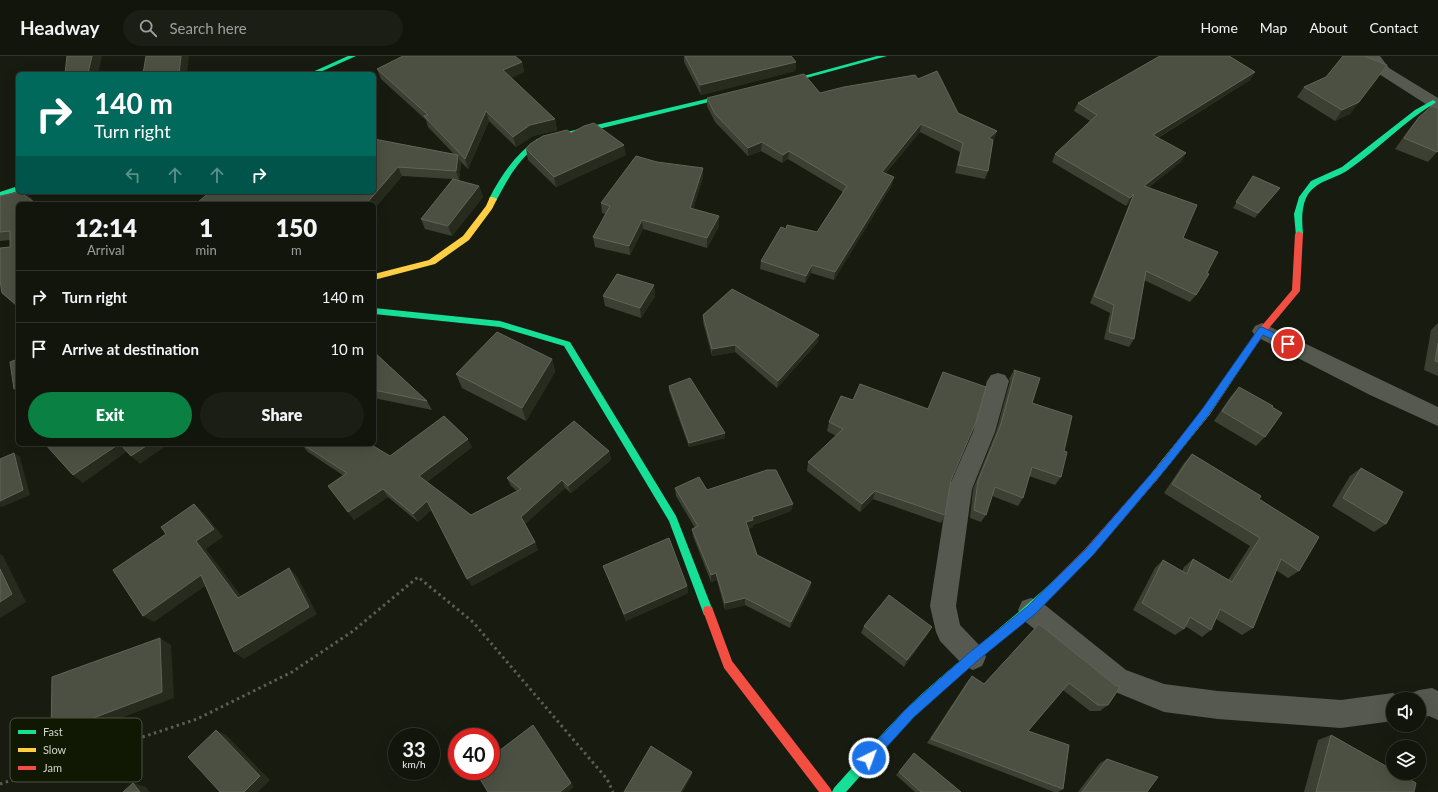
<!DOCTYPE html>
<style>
:root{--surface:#12150c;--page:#1b1e15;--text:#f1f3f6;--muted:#9c9f9d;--line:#31342d;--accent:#0b8043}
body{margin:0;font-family:Lato,sans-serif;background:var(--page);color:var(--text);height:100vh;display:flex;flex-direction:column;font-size:15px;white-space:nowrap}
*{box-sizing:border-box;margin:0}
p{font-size:13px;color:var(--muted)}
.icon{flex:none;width:22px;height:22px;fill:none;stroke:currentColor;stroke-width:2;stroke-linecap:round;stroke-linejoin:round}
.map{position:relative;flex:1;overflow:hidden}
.sheet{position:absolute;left:16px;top:146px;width:360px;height:244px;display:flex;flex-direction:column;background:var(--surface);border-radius:6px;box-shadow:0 4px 16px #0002,0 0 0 1px var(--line)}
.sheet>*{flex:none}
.guide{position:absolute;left:16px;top:16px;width:360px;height:122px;border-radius:6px;box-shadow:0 4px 16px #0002,0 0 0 1px var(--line);background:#00695c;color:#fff;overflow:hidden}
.buttons{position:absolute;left:1386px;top:636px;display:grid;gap:8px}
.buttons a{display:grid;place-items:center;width:40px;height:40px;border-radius:50%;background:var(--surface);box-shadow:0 4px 16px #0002,0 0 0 1px var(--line);font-size:20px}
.speed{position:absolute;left:388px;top:672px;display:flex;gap:8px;font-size:20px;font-weight:700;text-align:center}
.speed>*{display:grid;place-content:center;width:52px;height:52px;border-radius:50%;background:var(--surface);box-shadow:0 4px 16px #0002,0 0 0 1px var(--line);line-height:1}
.speed small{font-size:10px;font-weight:400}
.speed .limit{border:6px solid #d22;background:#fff;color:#111}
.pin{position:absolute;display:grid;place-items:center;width:34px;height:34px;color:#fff;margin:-17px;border:2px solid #fff;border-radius:50%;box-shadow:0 1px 4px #0007}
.me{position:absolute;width:44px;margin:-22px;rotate:42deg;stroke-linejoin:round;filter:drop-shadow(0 0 3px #0008)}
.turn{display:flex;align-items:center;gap:14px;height:84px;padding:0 12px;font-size:18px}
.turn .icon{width:52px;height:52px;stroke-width:2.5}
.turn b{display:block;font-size:28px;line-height:34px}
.lanes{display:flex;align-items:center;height:38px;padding:0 12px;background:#0003;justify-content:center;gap:20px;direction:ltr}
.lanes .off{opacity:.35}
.eta{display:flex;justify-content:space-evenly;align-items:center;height:68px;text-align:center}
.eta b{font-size:24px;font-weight:800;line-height:28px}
.cta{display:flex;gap:8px;margin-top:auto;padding:8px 12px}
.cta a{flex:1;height:46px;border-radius:24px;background:var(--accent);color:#fff;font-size:16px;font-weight:800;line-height:46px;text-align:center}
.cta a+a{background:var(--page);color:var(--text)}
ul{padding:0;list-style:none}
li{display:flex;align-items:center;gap:12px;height:52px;padding:0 12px;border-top:1px solid var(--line)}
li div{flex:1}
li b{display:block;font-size:15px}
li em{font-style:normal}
header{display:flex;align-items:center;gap:24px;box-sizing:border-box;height:56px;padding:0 20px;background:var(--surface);border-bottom:1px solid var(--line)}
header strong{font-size:19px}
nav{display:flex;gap:22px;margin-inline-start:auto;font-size:14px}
.search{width:280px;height:36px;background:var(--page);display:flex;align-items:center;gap:10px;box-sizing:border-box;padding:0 14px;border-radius:22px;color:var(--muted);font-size:15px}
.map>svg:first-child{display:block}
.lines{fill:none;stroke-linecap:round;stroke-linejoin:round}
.path{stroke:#595d54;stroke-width:3;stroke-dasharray:2.5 3.5;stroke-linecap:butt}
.street{fill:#55594f;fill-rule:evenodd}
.fast{fill:#16e098;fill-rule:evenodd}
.slow{fill:#ffcf43;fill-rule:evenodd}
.jam{fill:#f24e42;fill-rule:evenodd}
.wall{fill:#3b4032}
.shaded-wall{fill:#262b1e}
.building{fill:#4b5042;stroke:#606557}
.route{fill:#1a73e8;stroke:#114b97}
.key{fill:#101803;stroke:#4a513e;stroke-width:1}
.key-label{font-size:11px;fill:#d0d6c7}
</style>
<header>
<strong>Headway</strong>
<div class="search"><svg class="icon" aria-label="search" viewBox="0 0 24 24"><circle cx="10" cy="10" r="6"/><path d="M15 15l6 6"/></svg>Search here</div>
<nav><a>Home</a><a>Map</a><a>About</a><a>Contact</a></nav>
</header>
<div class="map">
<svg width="1438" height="736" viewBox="0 0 1438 736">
<rect width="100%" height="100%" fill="#181c10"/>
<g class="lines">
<path class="path" d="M 0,728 L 197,663 L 292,616 L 353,575 L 418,521 L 473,566 L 607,723 L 613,736"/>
<path class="street" d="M 1364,0 L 1380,0 L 1389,12 L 1438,42 L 1438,54 L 1432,52 L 1379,18 Z
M 1262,267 L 1438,351 L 1438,370 L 1370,339 L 1255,280 L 1252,275 L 1255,270 Z
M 998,317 L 1005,319 L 1009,325 L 995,376 L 972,433 L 956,550 L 960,569 L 982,592 L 986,601 L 982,610 L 973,614 L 964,610 L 940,585 L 936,576 L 930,550 L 948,433 L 973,376 L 987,325 L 991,319 Z
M 1031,542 L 1040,545 L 1126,614 L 1164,628 L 1218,635 L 1341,644 L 1393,637 L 1403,643 L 1393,643 L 1393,665 L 1341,672 L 1218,663 L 1164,656 L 1108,633 L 1022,563 L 1018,554 L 1022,545 Z
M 1432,632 L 1438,635 L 1438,664 L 1429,660 L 1419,662 L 1419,643 L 1407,643 L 1409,638 L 1419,634 Z"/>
<path class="fast" d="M 348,0 L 356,0 L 316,18 L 308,18 Z
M 877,0 L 887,0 L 777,30 L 774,28 Z
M 736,36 L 739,38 L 738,39 L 541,87 C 518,103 509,121 496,145 L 493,145 L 489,143 C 501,119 515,99 537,83 Z
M 1433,44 L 1436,46 L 1435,47 C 1403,66 1379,93 1348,114 C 1334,124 1315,124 1306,142 C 1301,154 1302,166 1303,178 L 1302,180 L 1296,180 L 1294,158 L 1299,141 L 1311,125 L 1342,111 L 1415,54 Z
M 18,130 L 18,135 L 0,141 L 0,136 Z
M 374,252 L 500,265 L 570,286 L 676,460 L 713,555 L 712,559 L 708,560 L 704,559 L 669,465 L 564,290 L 500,271 L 374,258 Z
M 1057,523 L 1061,525 L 1062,528 L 1061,531 C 1019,571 973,606 931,645 C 900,673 874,705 846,736 L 832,736 L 834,732 C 863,700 891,666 924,636 C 966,598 1012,564 1053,525 Z"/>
<path class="slow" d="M 490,141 L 493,141 L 497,143 L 492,153 L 469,184 L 435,208 L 374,224 L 374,218 L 429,204 L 463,180 L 486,150 Z
M 1247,293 L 1250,294 L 1251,296 L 1250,298 L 1210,358 L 1156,425 L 1153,426 L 1150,425 L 1148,422 L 1150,419 L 1204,352 L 1244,294 Z"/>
<path class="jam" d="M 1299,175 L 1303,178 L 1300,235 L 1265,277 L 1250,298 L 1244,298 L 1243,296 L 1244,294 L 1259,273 L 1292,234 L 1295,178 Z
M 1153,418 L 1156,419 L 1158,422 L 1156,425 L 1093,499 L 1061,531 L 1057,533 L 1053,531 L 1052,528 L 1053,525 L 1085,493 L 1150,419 Z
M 708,550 L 712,551 L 732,605 L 830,732 L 832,736 L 819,736 L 724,612 L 703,555 L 704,551 Z"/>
</g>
<path class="wall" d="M 684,0 L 791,0 L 796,6 L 795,15 L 701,39 L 684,6 Z
M 1159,0 L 1229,0 L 1255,16 L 1250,24 L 1158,82 L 1182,105 L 1148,132 L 1183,182 L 1196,239 L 1190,246 L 1144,224 L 1134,283 L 1129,291 L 1104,283 L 1110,257 L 1090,247 L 1130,146 L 1126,150 L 1052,106 L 1055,98 L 1090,65 L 1074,55 L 1078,47 Z
M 522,6 L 524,16 L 511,22 L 555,63 L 557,74 L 533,80 L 516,91 L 489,65 L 468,113 L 460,105 L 461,108 L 459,124 L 454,123 L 479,130 L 483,141 L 452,180 L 425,173 L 421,163 L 453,123 L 402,120 L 374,153 L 374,148 L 200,148 L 198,146 L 209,136 L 208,136 L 374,136 L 374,83 L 454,98 L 428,71 L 426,64 L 381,23 L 377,13 Z
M 918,23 L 958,57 L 997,75 L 994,83 L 993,84 L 988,115 L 985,123 L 955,117 L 960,96 L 920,76 L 885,118 L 892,129 L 834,224 L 811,217 L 805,227 L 760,213 L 761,205 L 786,173 L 817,176 L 843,136 L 788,103 L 782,107 L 761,95 L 748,100 L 715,66 L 707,50 L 707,42 L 820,37 Z
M 1304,31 L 1351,57 L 1335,65 L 1297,41 Z
M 1419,61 L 1437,96 L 1428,106 L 1395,93 L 1410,72 Z
M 571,77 L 626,99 L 556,131 L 528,104 L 526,93 Z
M 1253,120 L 1280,132 L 1276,137 L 1255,162 L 1233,152 Z
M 703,121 L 693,153 L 719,160 L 719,170 L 707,192 L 643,173 L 630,199 L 595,191 L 593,181 L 606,158 L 602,157 L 601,147 Z
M 18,136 L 25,136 L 32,143 L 32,145 L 18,148 L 18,252 L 2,237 L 0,192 L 10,191 L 10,184 L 0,185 L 0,140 Z
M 654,229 L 655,240 L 641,262 L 605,250 L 603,240 Z
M 703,259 L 818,286 L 777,332 L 735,296 L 712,300 L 703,266 Z
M 1438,267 L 1438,320 L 1424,314 L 1431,274 Z
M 374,296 L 427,345 L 432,354 L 374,342 Z
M 552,303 L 555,316 L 526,365 L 462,332 L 456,318 Z
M 1014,314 L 1032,347 L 1064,395 L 1061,421 L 1055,429 L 1029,420 L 1023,442 L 1018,450 L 992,440 L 986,459 L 981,466 L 970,462 L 973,433 L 996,376 L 1010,325 L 1009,323 Z
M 669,330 L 725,377 L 725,382 L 689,391 L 669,335 Z
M 1239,331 L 1272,351 L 1265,381 L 1256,390 L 1214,365 L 1231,340 Z
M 829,366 L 951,424 L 945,459 L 941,467 L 873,443 L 860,456 L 807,415 L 808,406 L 836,380 L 827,375 Z
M 301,388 L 390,400 L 472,391 L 427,426 L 471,459 L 517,435 L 511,430 L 507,422 L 609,395 L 611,404 L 571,437 L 565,432 L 525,468 L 535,486 L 538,494 L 472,530 L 432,453 L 418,466 L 388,441 L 354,464 L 348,456 L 344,420 L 308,396 Z
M 1192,398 L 1259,443 L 1299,515 L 1288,522 L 1276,514 L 1253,572 L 1242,579 L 1216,563 L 1211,574 L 1202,581 L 1185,570 L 1184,573 L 1175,579 L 1133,554 L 1155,512 L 1163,504 L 1182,515 L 1184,511 L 1193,503 L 1228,524 L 1250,490 L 1164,437 L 1184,407 Z
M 1361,412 L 1386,468 L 1374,476 L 1332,450 L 1350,420 Z
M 675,432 L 707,434 L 793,448 L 791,455 L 753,469 L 753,471 L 748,473 L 757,499 L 811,526 L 810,533 L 790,572 L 745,549 L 725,554 L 717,524 L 711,526 L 693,480 L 692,473 L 695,472 L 676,440 Z
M 603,510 L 687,530 L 688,537 L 626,565 L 606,517 Z
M 1039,568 L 1108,649 L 1100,655 L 1090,655 L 1063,634 L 1028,675 L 1063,733 L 1058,736 L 1054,736 L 927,687 L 967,626 L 972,620 L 984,628 Z
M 864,570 L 928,578 L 904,611 L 861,577 Z
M 1331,679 L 1414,736 L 1304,736 L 1318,684 Z
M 912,700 L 961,736 L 915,736 L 896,719 Z
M 1107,703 L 1147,736 L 1078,736 L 1100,707 Z"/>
<path class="shaded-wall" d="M 92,0 L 102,0 L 98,18 L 82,18 Z
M 181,0 L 189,0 L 187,18 L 179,18 Z
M 522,6 L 524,16 L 505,25 L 503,14 Z
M 796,6 L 795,15 L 701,39 L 700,29 Z
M 1255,16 L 1250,24 L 1149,87 L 1153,79 Z
M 1379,20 L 1351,57 L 1335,65 L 1342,54 Z
M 486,55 L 489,65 L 468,113 L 465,103 Z
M 555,63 L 557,74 L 533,80 L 516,91 L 513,81 L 530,69 Z
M 921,68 L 920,76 L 880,124 L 882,116 Z
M 997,75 L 994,83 L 986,90 L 989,82 Z
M 762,86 L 761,95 L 748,100 L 748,92 Z
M 624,89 L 626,99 L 556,131 L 554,121 Z
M 789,95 L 788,103 L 782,107 L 783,99 Z
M 1186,97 L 1182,105 L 1140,138 L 1144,130 Z
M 458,99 L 461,108 L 459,124 L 456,115 Z
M 398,111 L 402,120 L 374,153 L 374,148 L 366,148 Z
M 703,112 L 703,121 L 690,162 L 690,152 Z
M 894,121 L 892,129 L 834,224 L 835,216 Z
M 479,130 L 483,141 L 452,180 L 448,170 Z
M 1280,132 L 1276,137 L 1255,162 L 1258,157 Z
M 24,136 L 25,136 L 32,143 L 32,148 L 24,139 Z
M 1134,138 L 1130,146 L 1126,150 L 1130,142 Z
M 719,160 L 719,170 L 707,192 L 707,182 Z
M 642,164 L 643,173 L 630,199 L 629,190 Z
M 0,203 L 6,209 L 0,237 Z
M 812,209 L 811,217 L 805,227 L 806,220 Z
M 654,229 L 655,240 L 641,262 L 640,252 Z
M 819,279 L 818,286 L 777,332 L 778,325 Z
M 735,289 L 735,296 L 712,300 L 712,293 Z
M 552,303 L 555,316 L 526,365 L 522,352 Z
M 18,331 L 18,336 L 14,333 Z
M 725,377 L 725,382 L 689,391 L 689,387 Z
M 468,383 L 472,391 L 424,428 L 419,420 Z
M 119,388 L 120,388 L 128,395 L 83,427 L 73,419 Z
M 149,388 L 167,388 L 167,389 L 140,408 L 131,400 Z
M 609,395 L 611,404 L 571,437 L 568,430 Z
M 14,397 L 20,401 L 30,439 L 2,451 L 0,450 L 0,445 Z
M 562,424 L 565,432 L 524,469 L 521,461 Z
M 383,433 L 388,441 L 354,464 L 348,456 Z
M 875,435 L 873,443 L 860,456 L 862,448 Z
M 427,445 L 432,453 L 418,466 L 413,458 Z
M 194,448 L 204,457 L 223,481 L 206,493 L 248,549 L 238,542 L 196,485 Z
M 793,448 L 791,455 L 753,469 L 753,471 L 746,474 L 746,466 L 752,461 Z
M 535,486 L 538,494 L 472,530 L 467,523 Z
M 0,498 L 3,500 L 26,546 L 0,562 Z
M 289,512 L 297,520 L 317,558 L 244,603 L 234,596 Z
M 716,517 L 717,524 L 711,526 L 711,519 Z
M 201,519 L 211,526 L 154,566 L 143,560 Z
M 811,526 L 810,533 L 790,572 L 791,566 Z
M 687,530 L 688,537 L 626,565 L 624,558 Z
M 745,542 L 745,549 L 725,554 L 725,547 Z
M 932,571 L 928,578 L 904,611 L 907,604 Z
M 160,582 L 171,589 L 174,642 L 65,683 L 51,678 Z
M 533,669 L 574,731 L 568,736 L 560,736 Z
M 216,674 L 226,679 L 270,724 L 258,736 L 244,736 Z
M 692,716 L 692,719 L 683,736 L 680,736 Z
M 133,727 L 146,731 L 150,736 L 140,736 Z"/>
<path class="building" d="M 67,0 L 92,0 L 88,17 L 82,18 L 65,18 Z
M 146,0 L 181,0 L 179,18 L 143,18 Z
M 403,0 L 515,0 L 522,6 L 503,14 L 555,63 L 530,69 L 513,81 L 486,55 L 465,103 L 424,60 L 428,59 L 377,13 Z
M 685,0 L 791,0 L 796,6 L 700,29 Z
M 1160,0 L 1229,0 L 1255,16 L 1153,79 L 1186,97 L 1144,130 L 1197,149 L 1183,182 L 1218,196 L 1207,217 L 1209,218 L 1196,239 L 1146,215 L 1134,283 L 1109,276 L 1114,249 L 1094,240 L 1134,138 L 1130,142 L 1055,98 L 1097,59 L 1078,47 Z
M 1343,0 L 1364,0 L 1387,9 L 1359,46 L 1342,54 L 1304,31 L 1326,21 Z
M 937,15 L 958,57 L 997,75 L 989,82 L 993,84 L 988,115 L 958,109 L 963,87 L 921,68 L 882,116 L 894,121 L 835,216 L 812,209 L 806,220 L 761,205 L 781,171 L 786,173 L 787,169 L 817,176 L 847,130 L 789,95 L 783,99 L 762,86 L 748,92 L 715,58 L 707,42 L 804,18 L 820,37 L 844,31 L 915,19 L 918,23 Z
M 1432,50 L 1438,52 L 1438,95 L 1437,96 L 1404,82 L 1419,61 Z
M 594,67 L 624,89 L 554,121 L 526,93 L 530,88 L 543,80 L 567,74 L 571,77 L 584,70 Z
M 374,83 L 458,99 L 456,115 L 398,111 L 366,148 L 208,148 L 198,146 L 210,136 L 374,136 Z
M 636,100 L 657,106 L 703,112 L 690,152 L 719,160 L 707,182 L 642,164 L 629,190 L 593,181 L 610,150 L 601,147 Z
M 1253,120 L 1280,132 L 1258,157 L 1236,146 Z
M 453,123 L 479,130 L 448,170 L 421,163 Z
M 18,136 L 24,136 L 24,139 L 37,148 L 18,148 L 18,250 L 2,237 L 0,224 L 0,192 L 10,191 L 10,175 L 0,176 L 0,140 Z
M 617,218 L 654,229 L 640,252 L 603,240 Z
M 732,233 L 819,279 L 778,325 L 735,289 L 712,293 L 703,259 Z
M 497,276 L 552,303 L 522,352 L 456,318 Z
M 1438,287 L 1438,306 L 1435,305 Z
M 374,296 L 427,345 L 374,334 Z
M 18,303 L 18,331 L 14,333 L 10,306 Z
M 1014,314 L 1040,322 L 1032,347 L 1072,360 L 1064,395 L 1067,396 L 1061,421 L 1032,411 L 1023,442 L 995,431 L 986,459 L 974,454 L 978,425 L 1001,368 L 1015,316 Z
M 943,316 L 986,331 L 976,366 L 951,424 L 945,459 L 875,435 L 862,448 L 808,406 L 843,373 L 829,366 L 841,340 L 853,344 L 860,328 L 928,353 Z
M 690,322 L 725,377 L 689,387 L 669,330 Z
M 1239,331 L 1273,350 L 1272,351 L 1282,357 L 1265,381 L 1222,355 Z
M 444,360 L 468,383 L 419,420 L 471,459 L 521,433 L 507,422 L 574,365 L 609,395 L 568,430 L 562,424 L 521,461 L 535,486 L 467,523 L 427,445 L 413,458 L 383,433 L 348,456 L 328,430 L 347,417 L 302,388 L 370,388 L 390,400 Z
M 45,388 L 119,388 L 73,419 Z
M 120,388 L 149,388 L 131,400 Z
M 14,397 L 23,434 L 0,445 L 0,403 Z
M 1192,398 L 1261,440 L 1259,443 L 1319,481 L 1299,515 L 1281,503 L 1253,572 L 1220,553 L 1211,574 L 1190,561 L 1184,573 L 1142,547 L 1163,504 L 1187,518 L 1193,503 L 1232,526 L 1260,482 L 1172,428 Z
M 1361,412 L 1403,436 L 1386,468 L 1343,442 Z
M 767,414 L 776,414 L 793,448 L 752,461 L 753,464 L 746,466 L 757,499 L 811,526 L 791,566 L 745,542 L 725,547 L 716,517 L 711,519 L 692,473 L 698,470 L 675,432 L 699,421 L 707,434 Z
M 194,448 L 214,473 L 196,485 L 238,542 L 289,512 L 309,551 L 234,596 L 201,519 L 143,560 L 113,514 L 166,478 L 161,471 Z
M 669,482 L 687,530 L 624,558 L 603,510 Z
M 0,513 L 12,538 L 0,546 Z
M 889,539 L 932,571 L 907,604 L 864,570 Z
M 1039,568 L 1115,629 L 1120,631 L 1108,649 L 1098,649 L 1069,627 L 1028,675 L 1069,689 L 1063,733 L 931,683 L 972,620 L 984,628 Z
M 160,582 L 162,636 L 51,678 L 52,621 Z
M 533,669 L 571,727 L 560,736 L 488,736 L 475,715 L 491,715 L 491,701 Z
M 216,674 L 260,720 L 244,736 L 220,736 L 188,701 Z
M 1331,679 L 1393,714 L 1393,717 L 1398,717 L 1416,727 L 1414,736 L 1316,736 Z
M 651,690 L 692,716 L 680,736 L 624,736 Z
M 914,697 L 961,736 L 921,736 L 899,716 Z
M 1107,703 L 1158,721 L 1147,736 L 1082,736 Z
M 133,727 L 140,736 L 123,736 Z"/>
<path class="route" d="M 1262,271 L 1291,285 L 1292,288 L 1291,290 L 1285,290 L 1263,279 L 1210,357 L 1169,409 L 1093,499 L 1035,558 L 977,605 L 914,661 L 873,706 L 869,708 L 865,706 L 863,702 L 865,698 L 906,653 L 969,597 L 1027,551 L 1086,493 L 1163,404 L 1203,352 L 1259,272 Z"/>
<rect x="10" y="662" width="132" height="64" rx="6" class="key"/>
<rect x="18" y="674" width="18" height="4" fill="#16e098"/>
<rect x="18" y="692" width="18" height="4" fill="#ffcf43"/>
<rect x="18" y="710" width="18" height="4" fill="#f24e42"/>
<g class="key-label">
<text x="43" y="680">Fast</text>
<text x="43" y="698">Slow</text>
<text x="43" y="716">Jam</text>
</g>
</svg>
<div class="buttons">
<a><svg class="icon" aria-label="sound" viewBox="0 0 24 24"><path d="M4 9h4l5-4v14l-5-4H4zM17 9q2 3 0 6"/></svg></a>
<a><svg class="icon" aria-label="layers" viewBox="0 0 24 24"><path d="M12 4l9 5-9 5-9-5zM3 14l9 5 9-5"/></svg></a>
</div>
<div class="speed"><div>33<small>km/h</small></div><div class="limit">40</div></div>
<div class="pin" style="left:1288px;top:288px;background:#d93025"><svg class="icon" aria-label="arrive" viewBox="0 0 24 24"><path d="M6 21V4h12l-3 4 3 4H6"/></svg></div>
<svg class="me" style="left:869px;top:702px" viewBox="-20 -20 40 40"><circle r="17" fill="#1a73e8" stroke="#fff" stroke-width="3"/><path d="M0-11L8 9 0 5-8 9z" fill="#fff"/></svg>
<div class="guide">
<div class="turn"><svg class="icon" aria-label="right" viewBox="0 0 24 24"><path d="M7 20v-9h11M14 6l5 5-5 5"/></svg><div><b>140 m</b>Turn right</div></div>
<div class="lanes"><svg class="icon off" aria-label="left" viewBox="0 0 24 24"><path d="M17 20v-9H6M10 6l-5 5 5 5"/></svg><svg class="icon off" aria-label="ahead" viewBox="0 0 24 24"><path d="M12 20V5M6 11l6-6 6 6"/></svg><svg class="icon off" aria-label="ahead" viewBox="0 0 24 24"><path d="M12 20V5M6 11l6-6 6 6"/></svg><svg class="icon" aria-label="right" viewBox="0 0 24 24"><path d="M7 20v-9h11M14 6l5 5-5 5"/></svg></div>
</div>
<section class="sheet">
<div class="eta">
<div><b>12:14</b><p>Arrival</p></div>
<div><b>1</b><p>min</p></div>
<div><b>150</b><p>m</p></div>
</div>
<ul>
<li><svg class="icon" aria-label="right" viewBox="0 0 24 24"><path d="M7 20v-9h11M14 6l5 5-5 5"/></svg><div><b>Turn right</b></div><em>140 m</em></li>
<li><svg class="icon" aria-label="arrive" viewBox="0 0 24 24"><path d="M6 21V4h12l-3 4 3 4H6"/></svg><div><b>Arrive at destination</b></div><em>10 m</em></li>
</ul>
<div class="cta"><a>Exit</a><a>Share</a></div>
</section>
</div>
